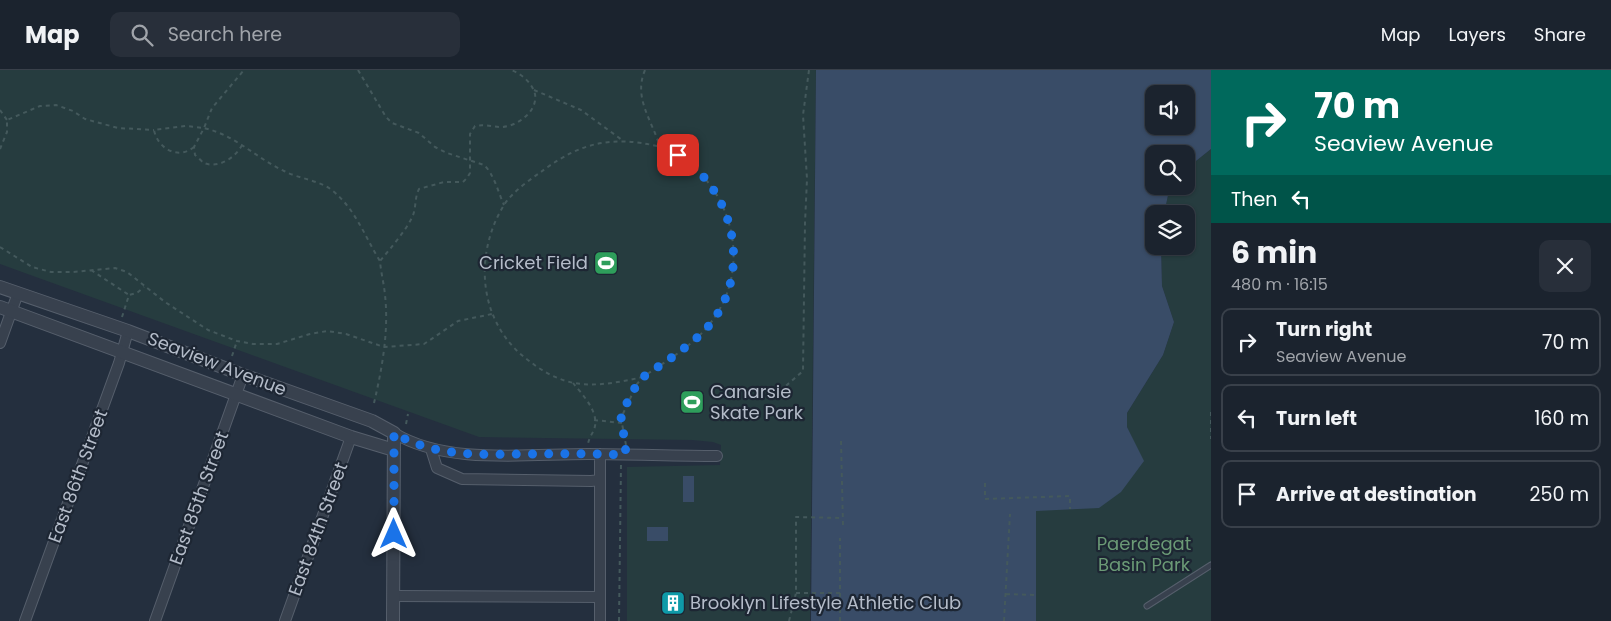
<!DOCTYPE html>
<meta charset="utf-8">
<style>
:root{--surface:#1b232e;--page:#282f3a;--text:#f1f3f6;--muted:#a0a4aa;--line:#39404a}
body{margin:0;font-family:Poppins,sans-serif;background:var(--page);color:var(--text);height:100vh;display:flex;flex-direction:column;font-size:19px;white-space:nowrap}
*{box-sizing:border-box;margin:0}
p{font-size:16px;color:var(--muted)}
.icon{flex:none;width:28px;height:28px;fill:none;stroke:currentColor;stroke-width:2;stroke-linecap:round;stroke-linejoin:round}
.map{position:relative;flex:1;overflow:hidden}
.drawer{display:flex;flex-direction:column;background:var(--surface);width:400px}
.drawer>*{flex:none}
.top-card{background:#00695c;color:#fff;overflow:hidden}
.controls{position:absolute;left:1145px;top:15px;display:grid;gap:10px}
.controls a{display:grid;place-items:center;width:50px;height:50px;border-radius:10px;background:var(--surface);box-shadow:0 1px 4px #0004,0 0 0 1px var(--line);font-size:25px}
.pin{position:absolute;display:grid;place-items:center;width:42px;height:42px;color:#fff;margin:-21px;border-radius:10px;box-shadow:0 2px 8px #0006}
.me{position:absolute;width:55px;margin:-28px;rotate:0deg;stroke-linejoin:round;filter:drop-shadow(0 0 4px #0008)}
.turn{display:flex;align-items:center;gap:18px;height:105px;padding:0 20px;font-size:22px}
.turn .icon{width:65px;height:65px;stroke-width:2.5}
.turn b{display:block;font-size:35px;line-height:42px}
.then{display:flex;align-items:center;height:48px;padding:0 20px;background:#0003;gap:10px;font-size:19px}
.round{display:grid;place-items:center;flex:none;width:52px;height:52px;border-radius:10px;background:var(--page)}
.summary{display:flex;align-items:center;justify-content:space-between;height:85px;padding:0 20px}
h1{font-size:30px;font-weight:700;line-height:38px}
ul{padding:0;list-style:none}
li{display:flex;align-items:center;gap:15px;height:68px;margin:0 10px 8px;padding:0 10px;border:2px solid var(--line);border-radius:10px}
li div{flex:1}
li b{display:block;font-size:19px}
li em{font-style:normal}
header{display:flex;align-items:center;gap:30px;box-sizing:border-box;height:70px;padding:0 25px;background:var(--surface);border-bottom:1px solid var(--line)}
header strong{font-size:24px}
nav{display:flex;gap:28px;margin-inline-start:auto;font-size:18px}
.search{width:350px;height:45px;background:var(--page);display:flex;align-items:center;gap:12px;box-sizing:border-box;padding:0 18px;border-radius:10px;color:var(--muted);font-size:19px}
main{display:flex;flex:1;min-height:0}
.map>svg:first-child{display:block}
.green{fill:#263c3f}
.water{fill:#394c67;fill-rule:evenodd}
.lines{fill:none;stroke-linecap:round;stroke-linejoin:round}
.service-casing{stroke:#565f6c;stroke-width:7}
.minor-casing{stroke:#565f6c;stroke-width:12}
.tertiary-casing{stroke:#565f6c;stroke-width:14}
.path{stroke:#44595c;stroke-width:2;stroke-dasharray:4 4;stroke-linecap:butt}
.service{stroke:#38414e;stroke-width:5}
.minor{stroke:#38414e;stroke-width:10}
.tertiary{stroke:#38414e;stroke-width:12}
.route{stroke:#1a73e8;stroke-width:9;stroke-dasharray:0 16.2}
.labels{text-anchor:middle;stroke-width:4.5;stroke-linejoin:round;paint-order:stroke}
.poi-label{font-size:18px;fill:#b4bcc9;stroke:#1d2633;text-anchor:start}
.street-label{font-size:18px;fill:#b4bcc9;stroke:#1d2633}
.park-label{font-size:18px;fill:#6b9a76;stroke:#1d2633}
</style>
<header>
<strong>Map</strong>
<div class="search"><svg class="icon" aria-label="search" viewBox="0 0 24 24"><circle cx="10" cy="10" r="6"/><path d="M15 15l6 6"/></svg>Search here</div>
<nav><a>Map</a><a>Layers</a><a>Share</a></nav>
</header>
<main>
<div class="map">
<svg width="1211" height="551" viewBox="0 0 1211 551">
<rect width="100%" height="100%" fill="#242f3e"/>
<path class="green" d="M 0,0 L 816,0 L 810,551 L 627,551 L 627,397 L 720,395 L 721,375 L 713,372 L 692,370 L 479,367 L 0,194 Z
M 1211,79 L 1211,551 L 1036,551 L 1036,441 L 1143,392 L 1127,357 L 1127,343 L 1163,285 L 1174,252 L 1162,216 L 1161,176 L 1186,176 L 1186,144 L 1164,144 L 1170,116 L 1186,116 L 1186,99 Z"/>
<path class="water" d="M 816,0 L 1211,0 L 1211,79 L 1186,99 L 1186,84 L 1154,84 L 1154,116 L 1170,116 L 1164,144 L 1154,144 L 1154,176 L 1161,176 L 1162,216 L 1174,252 L 1163,285 L 1127,343 L 1127,357 L 1144,391 L 1121,422 L 1099,438 L 1036,441 L 1036,551 L 811,551 ZM 1154,24 L 1186,24 L 1186,56 L 1154,56 Z
M 683,406 L 694,406 L 694,432 L 683,432 Z
M 647,457 L 668,457 L 668,471 L 647,471 Z"/>
<g class="lines">
<defs>
<path id="service" d="M 1147,536 L 1211,495"/>
<path id="minor" d="M 0,273 L 18,223
M 394,363 C 446,395 527,384 588,384 C 631,384 674,386 717,386
M 431,379 L 437,398 L 462,409 L 591,411 L 600,410
M 394,526 L 600,527
M 25,551 L 119,293 L 128,261
M 155,551 L 243,305
M 285,551 L 351,367
M 600,551 L 600,384"/>
<path id="tertiary" d="M 0,217 L 128,261 L 243,305 L 372,351 L 394,363 L 393,551
M 0,237 L 351,367 L 394,380"/>
</defs>
<use href="#service" class="service-casing"/>
<use href="#minor" class="minor-casing"/>
<use href="#tertiary" class="tertiary-casing"/>
<path class="path" d="M 358,0 L 386,47 L 392,53 L 419,63 L 435,77 L 447,83 L 484,95 C 494,104 498,122 504,135
M 645,0 C 633,28 652,50 660,77
M 534,20 L 581,40 L 622,70
M 0,40 L 7,50
M 242,75 C 236,87 219,99 204,93 C 201,91 198,87 195,85 L 194,77 L 204,58 C 235,65 256,88 284,101 C 299,109 320,110 333,121 C 356,140 365,167 380,191
M 194,77 C 178,90 158,79 154,60 L 186,56 L 204,58 L 212,38 L 244,0
M 0,79 L 7,62 L 7,50 L 40,36 L 56,35 L 73,41 L 85,49 L 118,58 L 154,60
M 0,177 L 32,197 L 51,202 L 73,202 L 115,198 L 127,202 L 165,232 L 208,260 L 237,271 L 253,274 L 277,274 L 310,264 L 327,261 L 346,264 L 384,277 L 424,274 L 458,251 L 492,244
M 91,200 L 129,225
M 122,247 L 129,225 L 137,223 L 144,217
M 232,286 L 237,271
M 573,313 C 581,323 598,340 595,356 C 594,362 589,367 588,374
M 780,321 L 803,301 L 805,153 L 807,109 L 803,45 L 809,0
M 374,333 C 382,299 389,261 385,225 C 384,214 381,203 380,191 C 389,180 411,155 414,142 C 416,134 415,127 419,119 L 444,112 L 463,112 L 467,108 L 470,103 L 470,64 L 475,56 C 485,54 493,57 502,57 C 518,56 538,41 535,24 C 532,13 522,4 511,0
M 1211,342 L 1211,369
M 594,350 L 622,353
M 406,354 L 408,344
M 841,371 L 843,455
M 626,375 L 621,348 L 637,314 L 643,307 C 667,290 697,274 714,248 C 748,200 736,132 691,95 C 681,87 670,79 657,76 C 613,66 582,72 545,99 C 531,109 513,121 504,135 C 472,187 479,257 532,293 C 543,302 559,310 574,313 C 597,317 620,312 643,307
M 985,413 L 985,429 L 1070,426 L 1070,439
M 796,523 L 840,523
M 1006,524 L 1036,525
M 619,551 L 621,394
M 789,551 L 796,523 L 796,447 L 843,448
M 840,551 L 840,468
M 1004,551 L 1010,444"/>
<use href="#service" class="service"/>
<use href="#minor" class="minor"/>
<use href="#tertiary" class="tertiary"/>
</g>
<g class="lines">
<path class="route" d="M 394,464 L 394,363 C 432,386 477,385 520,384 C 555,384 589,383 624,385 C 630,369 620,363 621,349 C 622,340 633,322 637,314 C 644,304 657,298 667,291 C 679,282 692,273 703,262 C 746,219 742,148 701,104 C 695,97 685,91 678,85"/>
</g>
<defs>
<symbol id="stadium-square" viewBox="-11 -11 22 22"><rect x="-9" y="-9" width="18" height="18" rx="4" fill="#2e9e5b" stroke="#1d2633"/><path d="M0-5a6.5 5 0 1 0 0 10a6.5 5 0 1 0 0-10ZM-3.5-1.8h7v3.6h-7Z" fill="#fff"/></symbol>
<symbol id="building-square" viewBox="-11 -11 22 22"><rect x="-9" y="-9" width="18" height="18" rx="4" fill="#0f9aa8" stroke="#1d2633"/><path d="M-4-6H4V6H1V3H-1V6H-4ZM-2.5-4.3h1.7v1.8h-1.7ZM.8-4.3h1.7v1.8H.8ZM-2.5-1h1.7V.8h-1.7ZM.8-1h1.7V.8H.8Z" fill="#fff"/></symbol>
</defs>
<g fill-rule="evenodd">
<use href="#stadium-square" x="592" y="179" width="28" height="28"/>
<use href="#stadium-square" x="678" y="318" width="28" height="28"/>
<use href="#building-square" x="659" y="519" width="28" height="28"/>
</g>
<g class="labels">
<g class="poi-label">
<text x="588" y="199" text-anchor="end">Cricket Field</text>
<text x="710" y="328">Canarsie<tspan x="710" dy="21">Skate Park</tspan></text>
<text x="690" y="539">Brooklyn Lifestyle Athletic Club</text>
</g>
<g class="street-label">
<text transform="translate(217 294) rotate(21)" y="6">Seaview Avenue</text>
<text transform="translate(78 406) rotate(-70)" y="6">East 86th Street</text>
<text transform="translate(199 428) rotate(-70)" y="6">East 85th Street</text>
<text transform="translate(318 459) rotate(-70)" y="6">East 84th Street</text>
</g>
<g class="park-label">
<text x="1144" y="480">Paerdegat<tspan x="1144" dy="21">Basin Park</tspan></text>
</g>
</g>
</svg>
<div class="controls">
<a><svg class="icon" aria-label="sound" viewBox="0 0 24 24"><path d="M4 9h4l5-4v14l-5-4H4zM17 9q2 3 0 6"/></svg></a>
<a><svg class="icon" aria-label="search" viewBox="0 0 24 24"><circle cx="10" cy="10" r="6"/><path d="M15 15l6 6"/></svg></a>
<a><svg class="icon" aria-label="layers" viewBox="0 0 24 24"><path d="M12 4l9 5-9 5-9-5zM3 14l9 5 9-5"/></svg></a>
</div>
<div class="pin" style="left:678px;top:85px;background:#d93025"><svg class="icon" aria-label="arrive" viewBox="0 0 24 24"><path d="M6 21V4h12l-3 4 3 4H6"/></svg></div>
<svg class="me" style="left:394px;top:464px" viewBox="-20 -20 40 40"><path d="M0-17L14 15 0 8-14 15z" fill="#1a73e8" stroke="#fff" stroke-width="4"/></svg>
</div>
<section class="drawer">
<div class="top-card">
<div class="turn"><svg class="icon" aria-label="right" viewBox="0 0 24 24"><path d="M7 20v-9h11M14 6l5 5-5 5"/></svg><div><b>70 m</b>Seaview Avenue</div></div>
<div class="then">Then<svg class="icon" aria-label="left" viewBox="0 0 24 24"><path d="M17 20v-9H6M10 6l-5 5 5 5"/></svg></div>
</div>
<div class="summary"><div><h1>6 min</h1><p>480 m · 16:15</p></div><a class="round"><svg class="icon" aria-label="close" viewBox="0 0 24 24"><path d="M6 6l12 12M18 6L6 18"/></svg></a></div>
<ul>
<li><svg class="icon" aria-label="right" viewBox="0 0 24 24"><path d="M7 20v-9h11M14 6l5 5-5 5"/></svg><div><b>Turn right</b><p>Seaview Avenue</p></div><em>70 m</em></li>
<li><svg class="icon" aria-label="left" viewBox="0 0 24 24"><path d="M17 20v-9H6M10 6l-5 5 5 5"/></svg><div><b>Turn left</b></div><em>160 m</em></li>
<li><svg class="icon" aria-label="arrive" viewBox="0 0 24 24"><path d="M6 21V4h12l-3 4 3 4H6"/></svg><div><b>Arrive at destination</b></div><em>250 m</em></li>
</ul>
</section>
</main>
